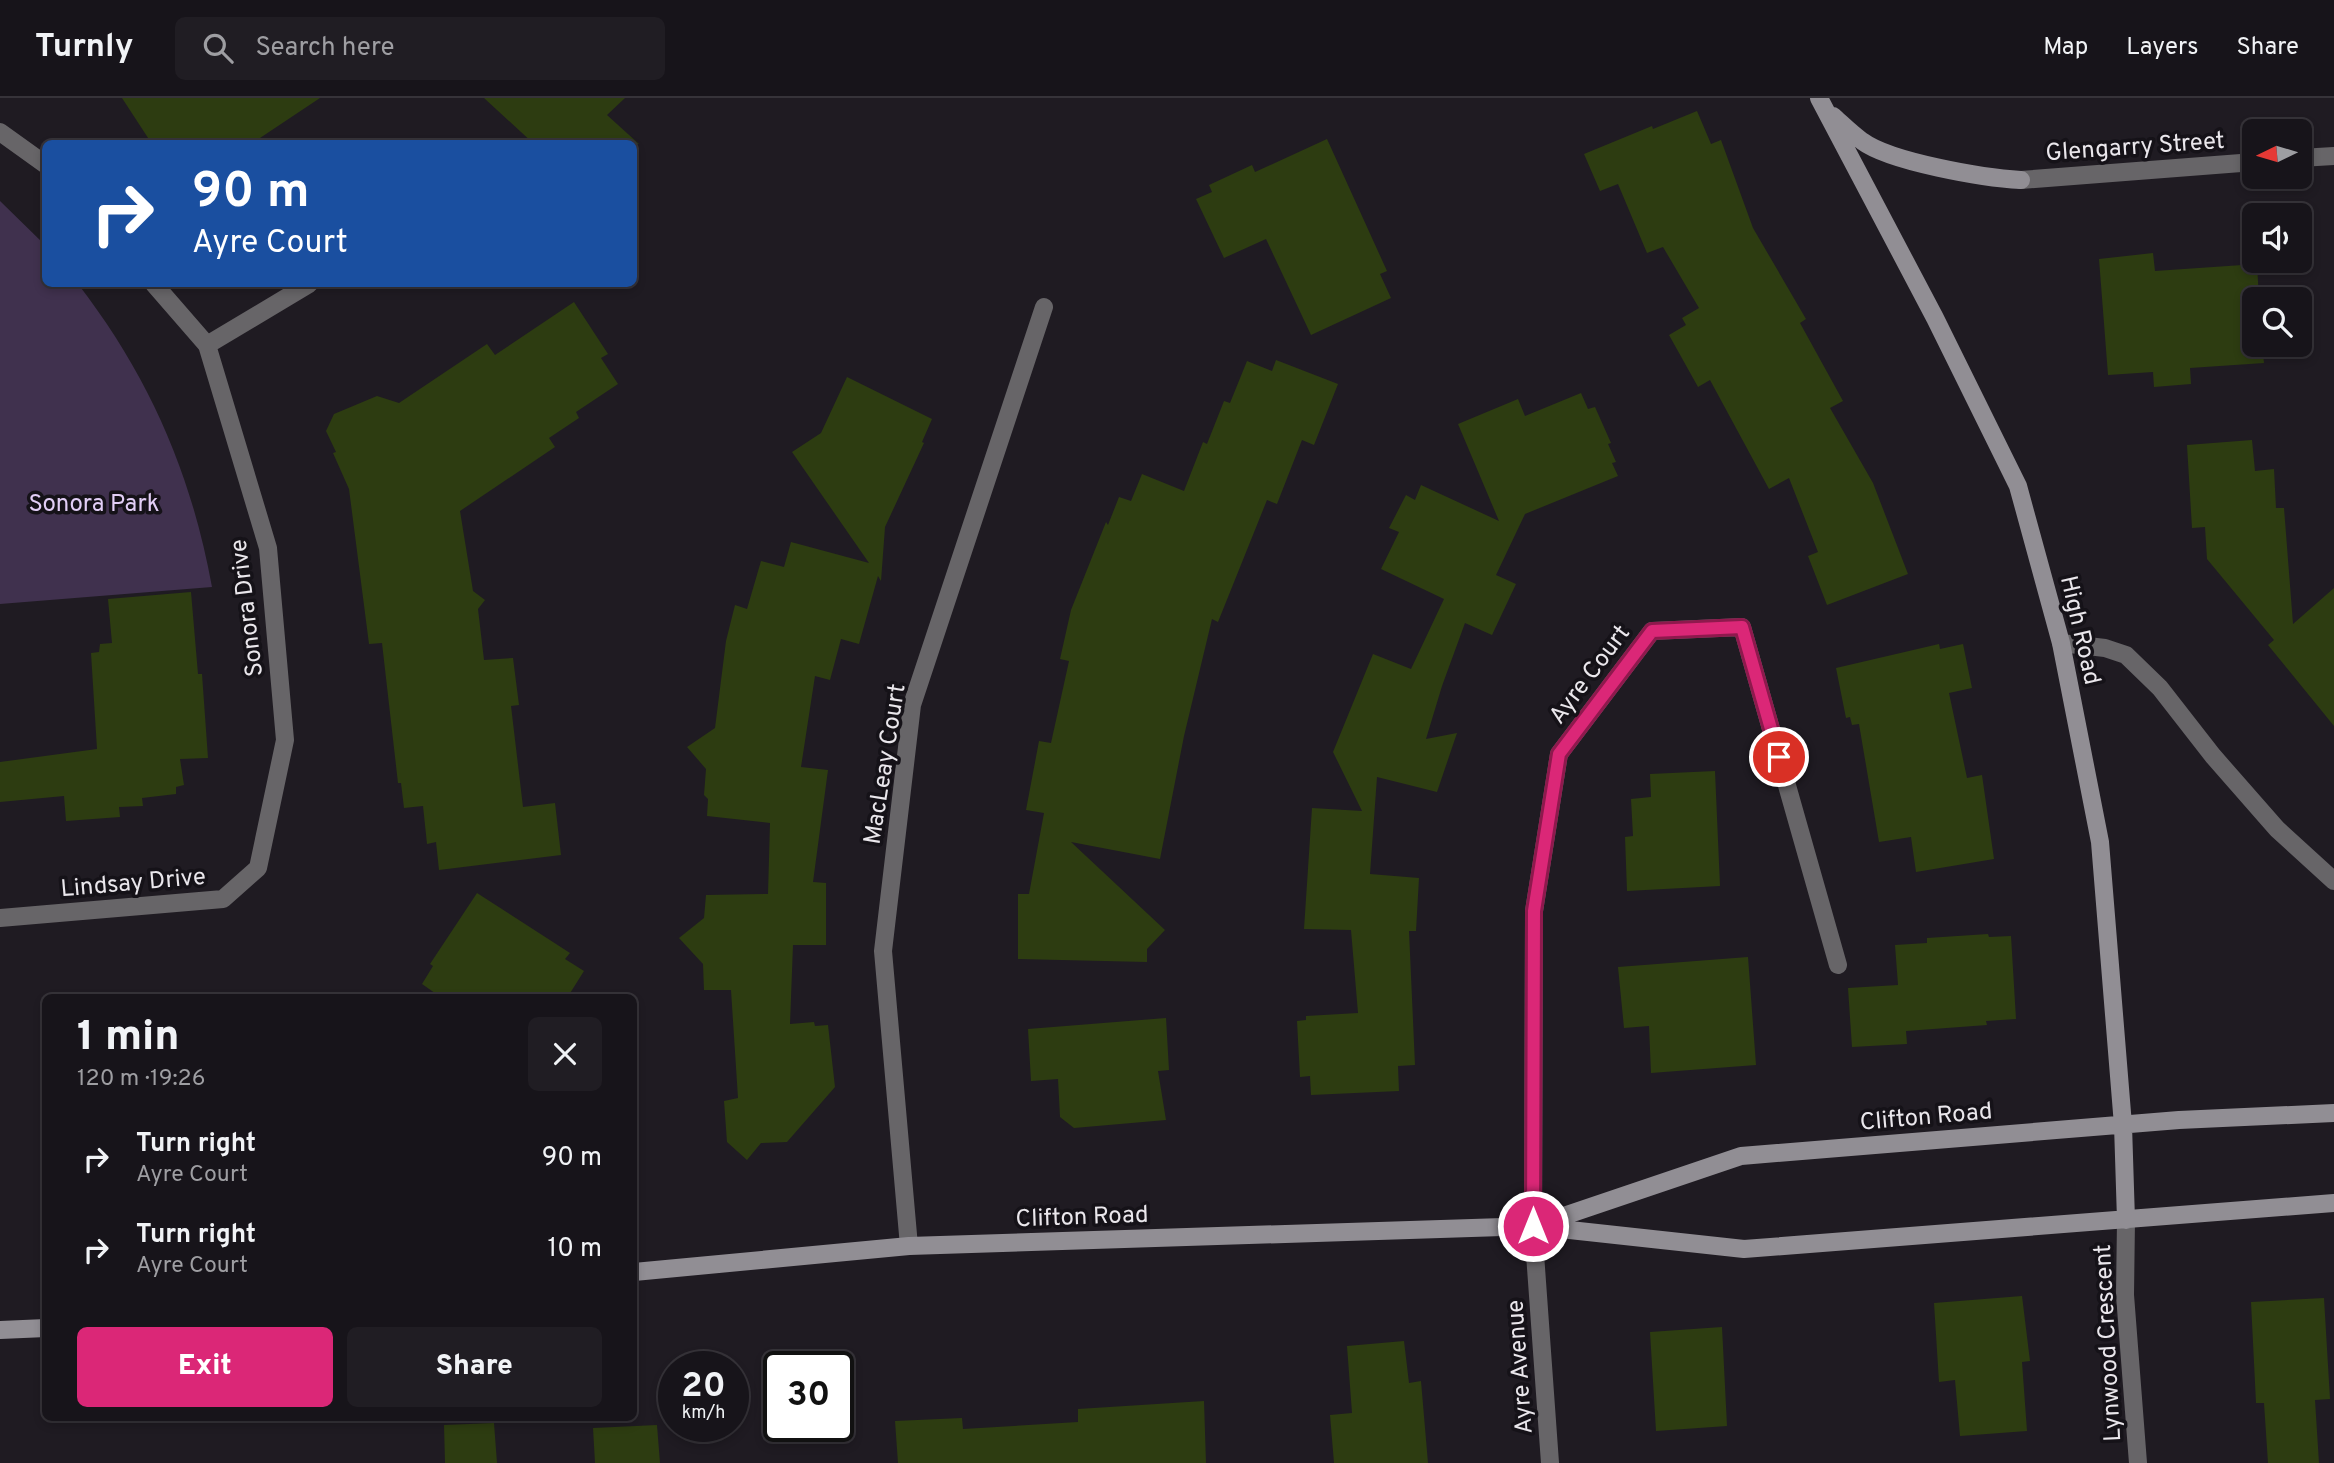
<!DOCTYPE html>
<meta charset="utf-8">
<style>
:root{--surface:#17141a;--page:#201d23;--text:#f1f3f6;--muted:#9e9ea2;--line:#363339;--accent:#db2777}
body{margin:0;font-family:Overpass,sans-serif;background:var(--page);color:var(--text);height:100vh;display:flex;flex-direction:column;font-size:26px;white-space:nowrap}
*{box-sizing:border-box;margin:0}
p{font-size:23px;color:var(--muted)}
.icon{flex:none;width:38px;height:38px;fill:none;stroke:currentColor;stroke-width:2;stroke-linecap:round;stroke-linejoin:round}
.map{position:relative;flex:1;overflow:hidden}
.side{position:absolute;left:42px;top:896px;width:595px;height:427px;display:flex;flex-direction:column;background:var(--surface);border-radius:10px;box-shadow:0 4px 10px #0003,0 0 0 2px var(--line)}
.side>*{flex:none}
.guide{position:absolute;left:42px;top:42px;width:595px;height:147px;border-radius:10px;box-shadow:0 4px 10px #0003,0 0 0 2px var(--line);background:#1a4fa0;color:#fff;overflow:hidden}
.needle{width:46px;rotate:265deg}
.controls{position:absolute;left:2242px;top:21px;display:grid;gap:14px}
.controls a{display:grid;place-items:center;width:70px;height:70px;border-radius:10px;background:var(--surface);box-shadow:0 4px 10px #0003,0 0 0 2px var(--line);font-size:35px}
.speed{position:absolute;left:658px;top:1253px;display:flex;gap:14px;font-size:35px;font-weight:700;text-align:center}
.speed>*{display:grid;place-content:center;width:91px;height:91px;border-radius:50%;background:var(--surface);box-shadow:0 4px 10px #0003,0 0 0 2px var(--line);line-height:1}
.speed small{font-size:18px;font-weight:400}
.speed .limit{border:4px solid #111;border-radius:10px;background:#fff;color:#111}
.pin{position:absolute;display:grid;place-items:center;width:60px;height:60px;color:#fff;margin:-30px;border:4px solid #fff;border-radius:50%;box-shadow:0 2px 7px #0007}
.me{position:absolute;width:77px;margin:-38px;rotate:0deg;stroke-linejoin:round;filter:drop-shadow(0 0 5px #0008)}
.turn{display:flex;align-items:center;gap:24px;height:147px;padding:0 35px;font-size:32px}
.turn .icon{width:91px;height:91px;stroke-width:2.5}
.turn b{display:block;font-size:49px;line-height:60px}
.round{display:grid;place-items:center;flex:none;width:74px;height:74px;border-radius:10px;background:var(--page)}
.summary{display:flex;align-items:center;justify-content:space-between;height:119px;padding:0 35px}
h1{font-size:42px;font-weight:800;line-height:52px}
.cta{display:flex;gap:14px;margin-top:auto;padding:14px 35px}
.cta a{flex:1;height:80px;border-radius:10px;background:var(--accent);color:#fff;font-size:28px;font-weight:800;line-height:80px;text-align:center}
.cta a+a{background:var(--page);color:var(--text)}
ul{padding:0;list-style:none}
li{display:flex;align-items:center;gap:21px;height:91px;padding:0 35px}
li div{flex:1}
li b{display:block;font-size:26px}
li em{font-style:normal}
header{display:flex;align-items:center;gap:42px;box-sizing:border-box;height:98px;padding:0 35px;background:var(--surface);border-bottom:2px solid var(--line)}
header strong{font-size:33px}
nav{display:flex;gap:38px;margin-inline-start:auto;font-size:24px}
.search{width:490px;height:63px;background:var(--page);display:flex;align-items:center;gap:18px;box-sizing:border-box;padding:0 24px;border-radius:10px;color:var(--muted);font-size:26px}
.map>svg:first-child{display:block}
.green{fill:#40314e}
.building{fill:#2d3c11}
.lines{fill:none;stroke-linecap:round;stroke-linejoin:round}
.lane{stroke:#676568;stroke-width:18}
.street{stroke:#676568;stroke-width:18}
.secondary{stroke:#918e94;stroke-width:18}
.route-casing{stroke:#8e194d;stroke-width:18}
.route{stroke:#db2777;stroke-width:12}
.labels{text-anchor:middle;stroke-width:7;stroke-linejoin:round;paint-order:stroke}
.street-label{font-size:24px;fill:#eae7ec;stroke:#151218}
.park-label{font-size:24px;fill:#e2cef6;stroke:#151218}
</style>
<header>
<strong>Turnly</strong>
<div class="search"><svg class="icon" aria-label="search" viewBox="0 0 24 24"><circle cx="10" cy="10" r="6"/><path d="M15 15l6 6"/></svg>Search here</div>
<nav><a>Map</a><a>Layers</a><a>Share</a></nav>
</header>
<div class="map">
<svg width="2334" height="1365" viewBox="0 0 2334 1365">
<rect width="100%" height="100%" fill="#1f1b22"/>
<path class="green" d="M 0,103 L 45,147 L 46,186 L 78,186 C 149,278 191,374 212,489 L 0,506 Z"/>
<path class="building" d="M 122,0 L 320,0 L 251,46 L 152,46 Z
M 484,0 L 625,0 L 607,17 L 639,46 L 534,46 Z
M 1697,13 L 1711,46 L 1721,42 L 1753,130 L 1806,221 L 1800,225 L 1843,303 L 1830,310 L 1873,385 L 1908,476 L 1827,507 L 1808,458 L 1818,454 L 1789,380 L 1769,391 L 1710,282 L 1698,289 L 1669,237 L 1686,227 L 1682,220 L 1699,210 L 1663,149 L 1647,155 L 1618,86 L 1600,93 L 1584,56 L 1652,28 L 1653,31 Z
M 1327,41 L 1387,173 L 1380,176 L 1391,200 L 1311,237 L 1266,141 L 1224,160 L 1196,101 L 1212,94 L 1209,87 L 1252,67 L 1255,74 Z
M 2153,155 L 2155,173 L 2257,166 L 2259,201 L 2254,201 L 2254,247 L 2262,247 L 2264,265 L 2190,270 L 2191,286 L 2154,289 L 2153,274 L 2108,277 L 2099,161 Z
M 574,204 L 608,256 L 601,260 L 618,286 L 576,314 L 579,320 L 549,340 L 555,349 L 460,413 L 473,493 L 485,502 L 478,511 L 484,562 L 513,560 L 519,607 L 511,608 L 523,709 L 555,705 L 561,757 L 439,772 L 436,744 L 427,746 L 423,708 L 404,710 L 401,685 L 398,685 L 382,545 L 369,546 L 349,391 L 333,355 L 336,354 L 326,333 L 334,316 L 377,298 L 399,305 L 487,246 L 495,257 Z
M 1276,262 L 1338,286 L 1314,347 L 1302,342 L 1277,406 L 1267,402 L 1218,524 L 1212,521 L 1184,638 L 1160,761 L 1071,744 L 1165,832 L 1147,851 L 1147,864 L 1018,861 L 1018,796 L 1029,796 L 1044,715 L 1026,712 L 1039,643 L 1051,645 L 1069,563 L 1060,561 L 1071,512 L 1106,424 L 1108,427 L 1119,399 L 1131,403 L 1142,376 L 1184,393 L 1203,344 L 1207,346 L 1224,303 L 1230,305 L 1247,263 L 1272,273 Z
M 847,279 L 932,321 L 922,344 L 924,345 L 885,429 L 881,483 L 878,478 L 859,546 L 841,541 L 830,582 L 815,578 L 801,669 L 828,672 L 813,784 L 826,785 L 826,847 L 793,847 L 790,926 L 814,924 L 815,928 L 828,927 L 835,989 L 787,1044 L 761,1045 L 747,1062 L 727,1044 L 724,1003 L 738,1000 L 731,892 L 704,892 L 703,866 L 679,840 L 704,820 L 706,797 L 768,796 L 770,725 L 707,718 L 708,701 L 704,697 L 706,671 L 687,649 L 715,630 L 726,543 L 735,507 L 747,511 L 761,463 L 784,469 L 791,444 L 869,465 L 792,354 L 821,335 Z
M 1581,295 L 1588,311 L 1595,309 L 1611,345 L 1608,346 L 1616,364 L 1612,365 L 1618,378 L 1525,416 L 1496,477 L 1516,486 L 1492,537 L 1465,525 L 1442,588 L 1426,641 L 1457,635 L 1437,694 L 1377,679 L 1370,776 L 1419,780 L 1416,833 L 1409,833 L 1415,967 L 1398,968 L 1399,993 L 1311,997 L 1310,978 L 1300,979 L 1297,923 L 1306,922 L 1306,918 L 1358,915 L 1351,832 L 1304,831 L 1312,710 L 1362,713 L 1333,654 L 1373,556 L 1411,571 L 1444,501 L 1381,471 L 1399,434 L 1389,430 L 1406,397 L 1415,402 L 1421,387 L 1499,423 L 1458,326 L 1518,301 L 1525,318 Z
M 2252,342 L 2255,373 L 2274,371 L 2276,410 L 2284,410 L 2293,526 L 2334,490 L 2334,628 L 2268,547 L 2274,542 L 2207,461 L 2205,429 L 2192,430 L 2187,347 Z
M 191,494 L 198,576 L 202,576 L 208,660 L 180,661 L 184,687 L 176,689 L 176,696 L 142,700 L 143,708 L 119,709 L 120,719 L 66,723 L 64,698 L 0,704 L 0,664 L 97,651 L 91,555 L 99,554 L 100,546 L 112,545 L 108,501 Z
M 1939,546 L 1940,551 L 1963,546 L 1972,590 L 1949,595 L 1967,680 L 1982,677 L 1994,761 L 1916,774 L 1911,739 L 1879,744 L 1859,626 L 1852,627 L 1850,619 L 1846,620 L 1836,570 Z
M 1715,673 L 1720,788 L 1627,793 L 1625,739 L 1633,738 L 1631,701 L 1651,699 L 1650,676 Z
M 477,795 L 570,855 L 565,861 L 584,873 L 567,900 L 442,900 L 422,886 L 433,868 L 430,866 Z
M 1988,836 L 1989,839 L 2011,838 L 2016,921 L 1986,923 L 1987,927 L 1906,933 L 1907,946 L 1852,949 L 1848,890 L 1898,887 L 1895,847 L 1927,845 L 1927,840 Z
M 1748,859 L 1756,967 L 1651,975 L 1649,928 L 1624,930 L 1618,869 Z
M 1166,920 L 1169,972 L 1158,973 L 1166,1022 L 1074,1030 L 1060,1019 L 1058,981 L 1031,983 L 1028,931 Z
M 2022,1198 L 2030,1263 L 2022,1264 L 2027,1333 L 1960,1338 L 1955,1282 L 1939,1284 L 1934,1205 Z
M 2324,1200 L 2330,1301 L 2315,1302 L 2319,1365 L 2268,1365 L 2264,1305 L 2256,1305 L 2251,1204 Z
M 1722,1229 L 1727,1328 L 1656,1333 L 1650,1234 Z
M 1404,1243 L 1409,1285 L 1421,1283 L 1428,1365 L 1334,1365 L 1330,1317 L 1352,1315 L 1347,1248 Z
M 1204,1303 L 1206,1365 L 898,1365 L 895,1323 L 962,1320 L 963,1331 L 1078,1324 L 1078,1311 Z
M 494,1325 L 497,1365 L 445,1365 L 444,1327 Z
M 657,1327 L 660,1365 L 595,1365 L 593,1330 Z"/>
<g class="lines">
<path class="lane" d="M 2061,545 L 2105,550 L 2126,557 L 2160,590 L 2213,658 L 2277,731 L 2334,783"/>
<path class="street" d="M 0,34 L 46,67
M 2300,60 L 2334,58
M 2021,82 L 2254,64
M 207,247 L 309,186
M 0,820 L 223,801 L 258,770 L 285,642 L 268,450 L 207,247 L 154,186
M 2126,1122 L 2125,1197 L 2138,1365
M 909,1148 L 883,853 L 912,607 L 1044,209
M 1550,1365 L 1533,1128 L 1534,813 L 1559,656 L 1652,533 L 1742,529 L 1838,867"/>
<path class="secondary" d="M 1819,0 L 1935,220 L 2018,388 L 2061,545 L 2100,744 L 2123,1027 L 2126,1122
M 1833,18 C 1842,26 1852,36 1862,43 C 1890,64 1984,80 2021,82
M 1540,1126 L 1741,1058 L 2179,1022 L 2334,1015
M 634,1174 L 909,1148 L 1533,1128 L 1744,1151 L 2334,1105
M 0,1232 L 46,1230"/>
</g>
<g class="lines">
<defs>
<path id="route" d="M 1533,1128 L 1534,813 L 1559,656 L 1652,533 L 1742,529 L 1779,659"/>
</defs>
<use href="#route" class="route-casing"/>
<use href="#route" class="route"/>
</g>
<g class="labels">
<g class="street-label">
<text transform="translate(2135 48) rotate(-4)" y="8">Glengarry Street</text>
<text transform="translate(246 510) rotate(-97)" y="8">Sonora Drive</text>
<text transform="translate(2081 532) rotate(77)" y="8">High Road</text>
<text transform="translate(1589 576) rotate(-53)" y="8">Ayre Court</text>
<text transform="translate(884 666) rotate(-81)" y="8">MacLeay Court</text>
<text transform="translate(133 784) rotate(-5)" y="8">Lindsay Drive</text>
<text transform="translate(1926 1018) rotate(-5)" y="8">Clifton Road</text>
<text transform="translate(1082 1118) rotate(-2)" y="8">Clifton Road</text>
<text transform="translate(2107 1245) rotate(-93)" y="8">Lynwood Crescent</text>
<text transform="translate(1519 1269) rotate(-94)" y="8">Ayre Avenue</text>
</g>
<g class="park-label">
<text x="94" y="413">Sonora Park</text>
</g>
</g>
</svg>
<div class="controls">
<a><svg class="needle" viewBox="-14 -14 28 28"><path d="M0-13l5 13h-10z" fill="#e53935"/><path d="M0 13l5-13h-10z" fill="#9e9ea2"/></svg></a>
<a><svg class="icon" aria-label="sound" viewBox="0 0 24 24"><path d="M4 9h4l5-4v14l-5-4H4zM17 9q2 3 0 6"/></svg></a>
<a><svg class="icon" aria-label="search" viewBox="0 0 24 24"><circle cx="10" cy="10" r="6"/><path d="M15 15l6 6"/></svg></a>
</div>
<div class="speed"><div>20<small>km/h</small></div><div class="limit">30</div></div>
<div class="pin" style="left:1779px;top:659px;background:#d93025"><svg class="icon" aria-label="arrive" viewBox="0 0 24 24"><path d="M6 21V4h12l-3 4 3 4H6"/></svg></div>
<svg class="me" style="left:1533px;top:1128px" viewBox="-20 -20 40 40"><circle r="17" fill="#db2777" stroke="#fff" stroke-width="3"/><path d="M0-11L8 9 0 5-8 9z" fill="#fff"/></svg>
<div class="guide">
<div class="turn"><svg class="icon" aria-label="right" viewBox="0 0 24 24"><path d="M7 20v-9h11M14 6l5 5-5 5"/></svg><div><b>90 m</b>Ayre Court</div></div>
</div>
<section class="side">
<div class="summary"><div><h1>1 min</h1><p>120 m · 19:26</p></div><a class="round"><svg class="icon" aria-label="close" viewBox="0 0 24 24"><path d="M6 6l12 12M18 6L6 18"/></svg></a></div>
<ul>
<li><svg class="icon" aria-label="right" viewBox="0 0 24 24"><path d="M7 20v-9h11M14 6l5 5-5 5"/></svg><div><b>Turn right</b><p>Ayre Court</p></div><em>90 m</em></li>
<li><svg class="icon" aria-label="right" viewBox="0 0 24 24"><path d="M7 20v-9h11M14 6l5 5-5 5"/></svg><div><b>Turn right</b><p>Ayre Court</p></div><em>10 m</em></li>
</ul>
<div class="cta"><a>Exit</a><a>Share</a></div>
</section>
</div>
